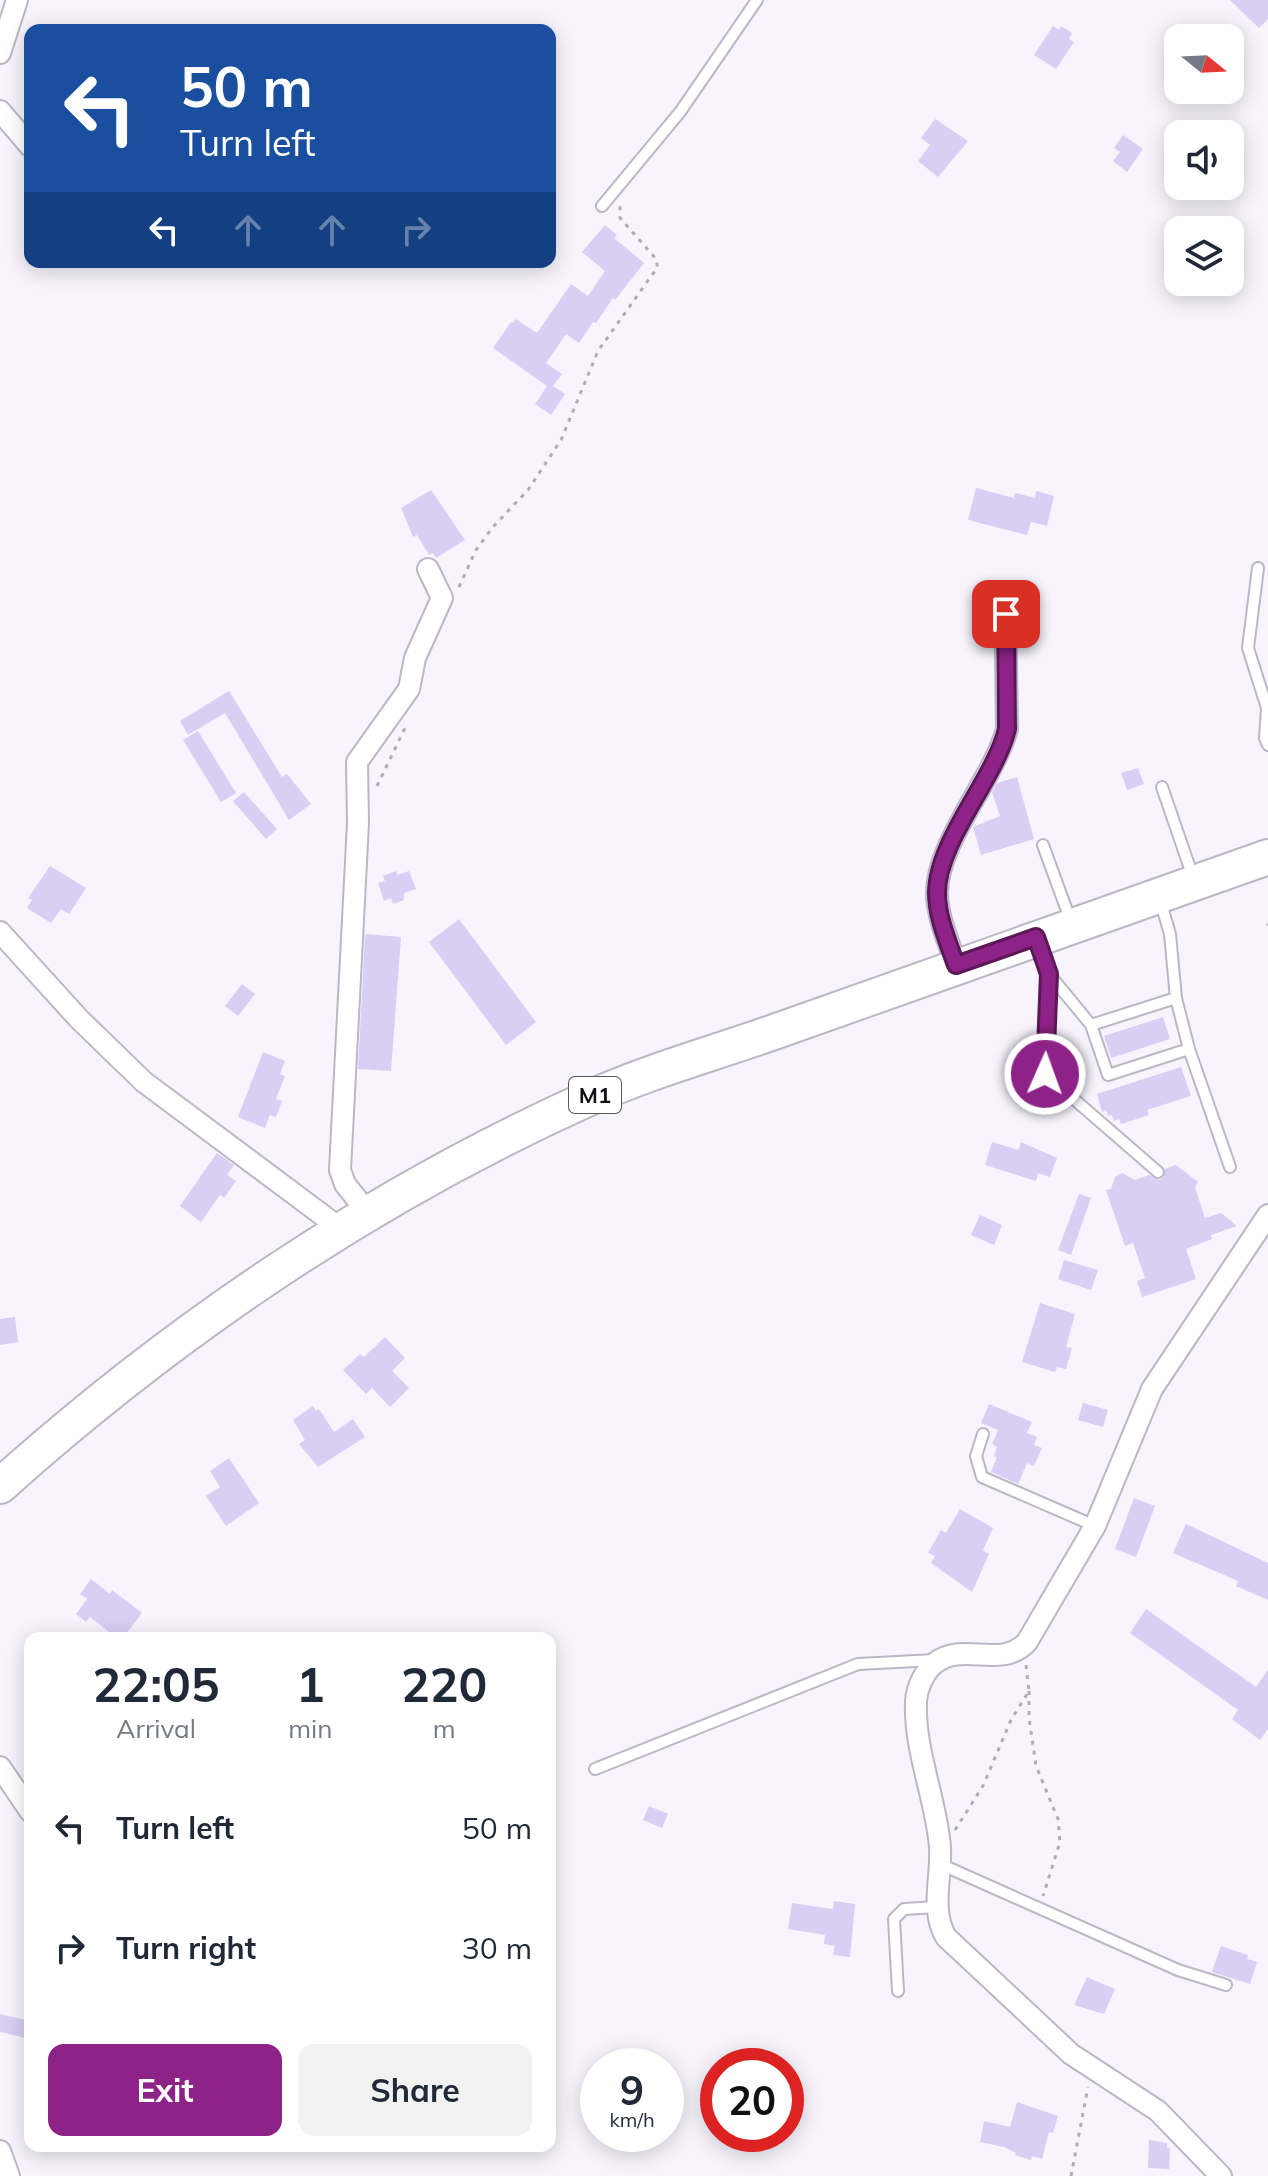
<!DOCTYPE html>
<style>
:root{--surface:#fff;--page:#f2f2f3;--text:#1f2937;--muted:#747a83;--accent:#8e2387}
body{margin:0;font-family:Mulish,sans-serif;background:var(--page);color:var(--text);height:100vh;display:flex;flex-direction:column;font-size:30px;white-space:nowrap}
*{box-sizing:border-box;margin:0}
p{font-size:26px;color:var(--muted)}
.icon{flex:none;width:44px;height:44px;fill:none;stroke:currentColor;stroke-width:2;stroke-linecap:round;stroke-linejoin:round}
.map{position:relative;flex:1;overflow:hidden}
.side{position:absolute;left:24px;top:1632px;width:532px;height:520px;display:flex;flex-direction:column;background:var(--surface);border-radius:16px;box-shadow:0 4px 20px #0003}
.side>*{flex:none}
.guide{position:absolute;left:24px;top:24px;width:532px;height:244px;border-radius:16px;box-shadow:0 4px 20px #0003;background:#1a4fa0;color:#fff;overflow:hidden}
.needle{width:52px;rotate:108deg}
.tools{position:absolute;left:1164px;top:24px;display:grid;gap:16px}
.tools a{display:grid;place-items:center;width:80px;height:80px;border-radius:16px;background:var(--surface);box-shadow:0 4px 20px #0003;font-size:40px}
.speed{position:absolute;left:580px;top:2048px;display:flex;gap:16px;font-size:40px;font-weight:700;text-align:center}
.speed>*{display:grid;place-content:center;width:104px;height:104px;border-radius:50%;background:var(--surface);box-shadow:0 4px 20px #0003;line-height:1}
.speed small{font-size:20px;font-weight:400}
.speed .limit{border:12px solid #d22;background:#fff;color:#111}
.pin{position:absolute;display:grid;place-items:center;width:68px;height:68px;color:#fff;margin:-34px;border-radius:16px;box-shadow:0 4px 12px #0006}
.me{position:absolute;width:88px;margin:-44px;rotate:2deg;stroke-linejoin:round;filter:drop-shadow(0 0 6px #0008)}
.turn{display:flex;align-items:center;gap:28px;height:168px;padding:0 24px;font-size:36px}
.turn .icon{width:104px;height:104px;stroke-width:2.5}
.turn b{display:block;font-size:56px;line-height:68px}
.lanes{display:flex;align-items:center;height:76px;padding:0 24px;background:#0003;justify-content:center;gap:40px;direction:ltr}
.lanes .off{opacity:.35}
.eta{display:flex;justify-content:space-evenly;align-items:center;height:136px;text-align:center}
.eta b{font-size:48px;font-weight:700;line-height:56px}
.cta{display:flex;gap:16px;margin-top:auto;padding:16px 24px}
.cta a{flex:1;height:92px;border-radius:16px;background:var(--accent);color:#fff;font-size:32px;font-weight:700;line-height:92px;text-align:center}
.cta a+a{background:var(--page);color:var(--text)}
ul{padding:0;list-style:none}
li{display:flex;align-items:center;gap:24px;height:120px;padding:0 24px}
li div{flex:1}
li b{display:block;font-size:30px}
li em{font-style:normal}
.map>svg:first-child{display:block}
.building{fill:#d9cef3}
.lines{fill:none;stroke-linecap:round;stroke-linejoin:round}
.service-casing{stroke:#bbb7c6;stroke-width:14}
.minor-casing{stroke:#bbb7c6;stroke-width:24}
.trunk-casing{stroke:#bbb7c6;stroke-width:38}
.path{stroke:#afadb5;stroke-width:3;stroke-dasharray:4 6;stroke-linecap:butt}
.service{stroke:#fff;stroke-width:10}
.minor{stroke:#fff;stroke-width:20}
.trunk{stroke:#fff;stroke-width:34}
.route-casing{stroke:#5c1758;stroke-width:20}
.route{stroke:#8e2387;stroke-width:14}
.labels{text-anchor:middle;stroke-width:7;stroke-linejoin:round;paint-order:stroke}
.shield{fill:#fff;stroke:#58575a;stroke-width:2}
.shield-label{font-size:22px;font-weight:bold;fill:#100f14}
</style>
<div class="map">
<svg width="1268" height="2176" viewBox="0 0 1268 2176">
<rect width="100%" height="100%" fill="#f7f4fe"/>
<path class="building" d="M 1230,0 L 1268,0 L 1268,19 L 1259,28 Z
M 1053,26 L 1059,30 L 1061,26 L 1072,33 L 1069,39 L 1074,42 L 1056,69 L 1034,55 Z
M 935,119 L 968,141 L 938,177 L 918,161 L 930,145 L 921,138 Z
M 1123,135 L 1143,149 L 1127,172 L 1113,161 L 1120,152 L 1114,148 Z
M 605,225 L 617,235 L 614,238 L 644,263 L 615,300 L 613,298 L 596,323 L 593,322 L 579,343 L 566,334 L 546,363 L 562,374 L 553,386 L 565,394 L 551,415 L 535,404 L 547,386 L 493,348 L 511,322 L 513,323 L 516,319 L 537,333 L 571,284 L 588,296 L 605,271 L 582,252 Z
M 976,488 L 1014,498 L 1015,493 L 1035,498 L 1036,491 L 1054,496 L 1047,526 L 1031,522 L 1027,535 L 968,520 Z
M 431,490 L 465,540 L 436,558 L 433,553 L 429,555 L 417,535 L 413,537 L 401,508 Z
M 229,691 L 282,777 L 287,774 L 311,804 L 289,820 L 225,713 L 188,735 L 180,721 Z
M 198,731 L 236,793 L 221,802 L 183,740 Z
M 1138,768 L 1144,784 L 1127,790 L 1121,773 Z
M 1017,777 L 1034,839 L 981,855 L 973,827 L 1000,816 L 992,792 L 997,783 Z
M 244,792 L 277,829 L 266,839 L 233,801 Z
M 50,866 L 86,888 L 69,914 L 61,909 L 51,923 L 27,908 L 32,900 L 28,898 Z
M 396,871 L 397,875 L 409,871 L 416,889 L 404,893 L 404,900 L 393,904 L 391,898 L 384,901 L 378,883 L 385,881 L 383,876 Z
M 459,919 L 536,1022 L 506,1045 L 429,942 Z
M 365,934 L 401,937 L 391,1071 L 358,1069 Z
M 242,984 L 255,994 L 238,1016 L 225,1006 Z
M 1163,1017 L 1170,1039 L 1111,1058 L 1104,1036 Z
M 263,1052 L 285,1061 L 280,1074 L 285,1076 L 276,1099 L 282,1101 L 276,1117 L 270,1115 L 265,1128 L 238,1117 Z
M 1181,1067 L 1191,1096 L 1147,1110 L 1149,1115 L 1121,1124 L 1119,1119 L 1114,1121 L 1112,1115 L 1108,1116 L 1106,1110 L 1102,1112 L 1097,1094 Z
M 992,1142 L 1019,1150 L 1021,1142 L 1057,1158 L 1050,1177 L 1038,1173 L 1036,1181 L 985,1165 Z
M 217,1153 L 234,1165 L 227,1175 L 236,1181 L 224,1198 L 220,1195 L 201,1222 L 180,1206 Z
M 1176,1165 L 1198,1182 L 1195,1187 L 1205,1218 L 1221,1213 L 1237,1226 L 1211,1235 L 1212,1239 L 1186,1249 L 1196,1279 L 1142,1297 L 1137,1281 L 1145,1278 L 1133,1243 L 1125,1246 L 1106,1190 L 1111,1189 L 1115,1177 L 1122,1173 L 1135,1180 L 1149,1175 L 1160,1180 L 1164,1177 L 1165,1169 Z
M 1079,1194 L 1091,1198 L 1071,1255 L 1058,1250 Z
M 980,1215 L 1002,1225 L 994,1245 L 971,1235 Z
M 1064,1260 L 1098,1270 L 1091,1290 L 1058,1279 Z
M 1040,1303 L 1075,1314 L 1066,1347 L 1072,1348 L 1066,1369 L 1057,1367 L 1055,1372 L 1022,1362 Z
M 15,1317 L 18,1342 L 0,1345 L 0,1319 Z
M 385,1337 L 405,1358 L 392,1371 L 409,1388 L 390,1407 L 372,1388 L 366,1394 L 343,1370 L 360,1354 L 364,1357 Z
M 1083,1403 L 1108,1410 L 1103,1427 L 1078,1420 Z
M 989,1404 L 1032,1422 L 1027,1433 L 1037,1437 L 1034,1445 L 1042,1448 L 1034,1466 L 1027,1463 L 1018,1484 L 991,1472 L 997,1457 L 994,1456 L 997,1447 L 992,1444 L 998,1430 L 981,1423 Z
M 313,1406 L 316,1411 L 319,1409 L 334,1432 L 353,1419 L 365,1437 L 318,1467 L 299,1444 L 305,1440 L 293,1420 Z
M 229,1458 L 259,1503 L 226,1526 L 206,1496 L 220,1487 L 210,1471 Z
M 1134,1498 L 1155,1506 L 1136,1557 L 1115,1549 Z
M 960,1509 L 993,1528 L 983,1550 L 989,1554 L 972,1592 L 931,1563 L 935,1556 L 928,1553 L 941,1530 L 946,1533 Z
M 1186,1524 L 1268,1563 L 1268,1600 L 1236,1586 L 1238,1581 L 1173,1553 Z
M 91,1579 L 110,1594 L 112,1590 L 142,1613 L 123,1638 L 117,1638 L 90,1617 L 86,1622 L 76,1614 L 87,1599 L 80,1594 Z
M 1146,1609 L 1256,1687 L 1268,1670 L 1268,1729 L 1260,1740 L 1232,1719 L 1238,1710 L 1130,1633 Z
M 649,1806 L 668,1814 L 662,1828 L 643,1820 Z
M 834,1901 L 855,1904 L 850,1957 L 833,1955 L 835,1946 L 824,1944 L 825,1935 L 788,1929 L 792,1903 L 833,1909 Z
M 1221,1946 L 1248,1955 L 1247,1959 L 1257,1962 L 1250,1984 L 1212,1972 Z
M 1087,1977 L 1115,1989 L 1104,2014 L 1074,2005 Z
M 0,2014 L 30,2021 L 30,2039 L 0,2032 Z
M 1017,2102 L 1058,2116 L 1053,2133 L 1049,2132 L 1042,2159 L 1032,2156 L 1031,2160 L 1015,2155 L 1016,2153 L 1004,2147 L 980,2142 L 984,2121 L 1010,2127 Z
M 1149,2140 L 1167,2143 L 1167,2148 L 1170,2148 L 1169,2169 L 1148,2168 Z"/>
<g class="lines">
<defs>
<path id="service" d="M 602,206 L 680,112 L 757,0
M 1258,568 L 1248,648 L 1267,708 L 1265,738 L 1268,745
M 1162,787 L 1193,877
M 1043,845 L 1070,919
M 1038,943 L 1049,974 L 1091,1025 L 1176,998 L 1170,934 L 1160,900
M 1049,974 L 1045,1074 L 1158,1172
M 1091,1025 L 1108,1075 L 1189,1049 L 1176,998
M 1189,1049 L 1230,1167
M 983,1434 L 976,1456 L 982,1477 L 1095,1526
M 595,1769 L 858,1664 L 935,1660
M 940,1864 L 1178,1970 L 1226,1985
M 898,1991 L 894,1919 L 904,1909 L 937,1907"/>
<path id="minor" d="M 0,53 L 17,0
M 0,111 L 30,146
M 0,932 L 79,1019 L 144,1082 L 341,1229
M 956,965 C 949,942 937,917 937,893 C 937,842 994,778 1007,729 L 1005,594
M 368,1213 L 345,1184 L 340,1170 L 358,823 L 357,762 L 409,689 L 415,658 L 442,598 L 428,569
M 0,1767 L 30,1811
M 0,2151 L 9,2176
M 1221,2176 L 1158,2111 L 1071,2054 L 946,1937 C 930,1910 942,1877 940,1847 C 936,1798 914,1751 916,1701 C 917,1687 924,1672 935,1663 C 963,1641 1001,1670 1027,1642 L 1095,1526 L 1152,1389 L 1268,1215"/>
<path id="trunk" d="M 0,1486 C 174,1330 372,1196 585,1100 C 646,1072 711,1054 774,1032 C 938,973 1103,915 1268,857"/>
</defs>
<use href="#service" class="service-casing"/>
<use href="#minor" class="minor-casing"/>
<use href="#trunk" class="trunk-casing"/>
<path class="path" d="M 459,587 L 476,550 L 492,528 L 528,490 L 561,440 L 598,351 L 657,268 L 657,260 L 620,218 L 620,205
M 377,786 L 405,728
M 1267,924 L 1268,925
M 1029,1691 L 1029,1718 L 1036,1766 L 1058,1819 L 1060,1842 L 1043,1896
M 955,1830 L 983,1786 L 1011,1720 L 1029,1691 L 1026,1665
M 1071,2176 L 1088,2087"/>
<use href="#service" class="service"/>
<use href="#minor" class="minor"/>
<use href="#trunk" class="trunk"/>
</g>
<g class="lines">
<defs>
<path id="route" d="M 1006,614 L 1007,729 C 995,779 937,841 937,893 C 937,917 948,942 956,965 L 1036,937 L 1049,974 L 1045,1074"/>
</defs>
<use href="#route" class="route-casing"/>
<use href="#route" class="route"/>
</g>
<g class="labels">
<rect class="shield" x="569" y="1077" width="52" height="36" rx="6"/>
<g class="shield-label">
<text x="595" y="1103">M1</text>
</g>
</g>
</svg>
<div class="tools">
<a><svg class="needle" viewBox="-14 -14 28 28"><path d="M0-13l5 13h-10z" fill="#e53935"/><path d="M0 13l5-13h-10z" fill="#747a83"/></svg></a>
<a><svg class="icon" aria-label="sound" viewBox="0 0 24 24"><path d="M4 9h4l5-4v14l-5-4H4zM17 9q2 3 0 6"/></svg></a>
<a><svg class="icon" aria-label="layers" viewBox="0 0 24 24"><path d="M12 4l9 5-9 5-9-5zM3 14l9 5 9-5"/></svg></a>
</div>
<div class="speed"><div>9<small>km/h</small></div><div class="limit">20</div></div>
<div class="pin" style="left:1006px;top:614px;background:#d93025"><svg class="icon" aria-label="arrive" viewBox="0 0 24 24"><path d="M6 21V4h12l-3 4 3 4H6"/></svg></div>
<svg class="me" style="left:1045px;top:1074px" viewBox="-20 -20 40 40"><circle r="17" fill="#8e2387" stroke="#fff" stroke-width="3"/><path d="M0-11L8 9 0 5-8 9z" fill="#fff"/></svg>
<div class="guide">
<div class="turn"><svg class="icon" aria-label="left" viewBox="0 0 24 24"><path d="M17 20v-9H6M10 6l-5 5 5 5"/></svg><div><b>50 m</b>Turn left</div></div>
<div class="lanes"><svg class="icon" aria-label="left" viewBox="0 0 24 24"><path d="M17 20v-9H6M10 6l-5 5 5 5"/></svg><svg class="icon off" aria-label="ahead" viewBox="0 0 24 24"><path d="M12 20V5M6 11l6-6 6 6"/></svg><svg class="icon off" aria-label="ahead" viewBox="0 0 24 24"><path d="M12 20V5M6 11l6-6 6 6"/></svg><svg class="icon off" aria-label="right" viewBox="0 0 24 24"><path d="M7 20v-9h11M14 6l5 5-5 5"/></svg></div>
</div>
<section class="side">
<div class="eta">
<div><b>22:05</b><p>Arrival</p></div>
<div><b>1</b><p>min</p></div>
<div><b>220</b><p>m</p></div>
</div>
<ul>
<li><svg class="icon" aria-label="left" viewBox="0 0 24 24"><path d="M17 20v-9H6M10 6l-5 5 5 5"/></svg><div><b>Turn left</b></div><em>50 m</em></li>
<li><svg class="icon" aria-label="right" viewBox="0 0 24 24"><path d="M7 20v-9h11M14 6l5 5-5 5"/></svg><div><b>Turn right</b></div><em>30 m</em></li>
</ul>
<div class="cta"><a>Exit</a><a>Share</a></div>
</section>
</div>
